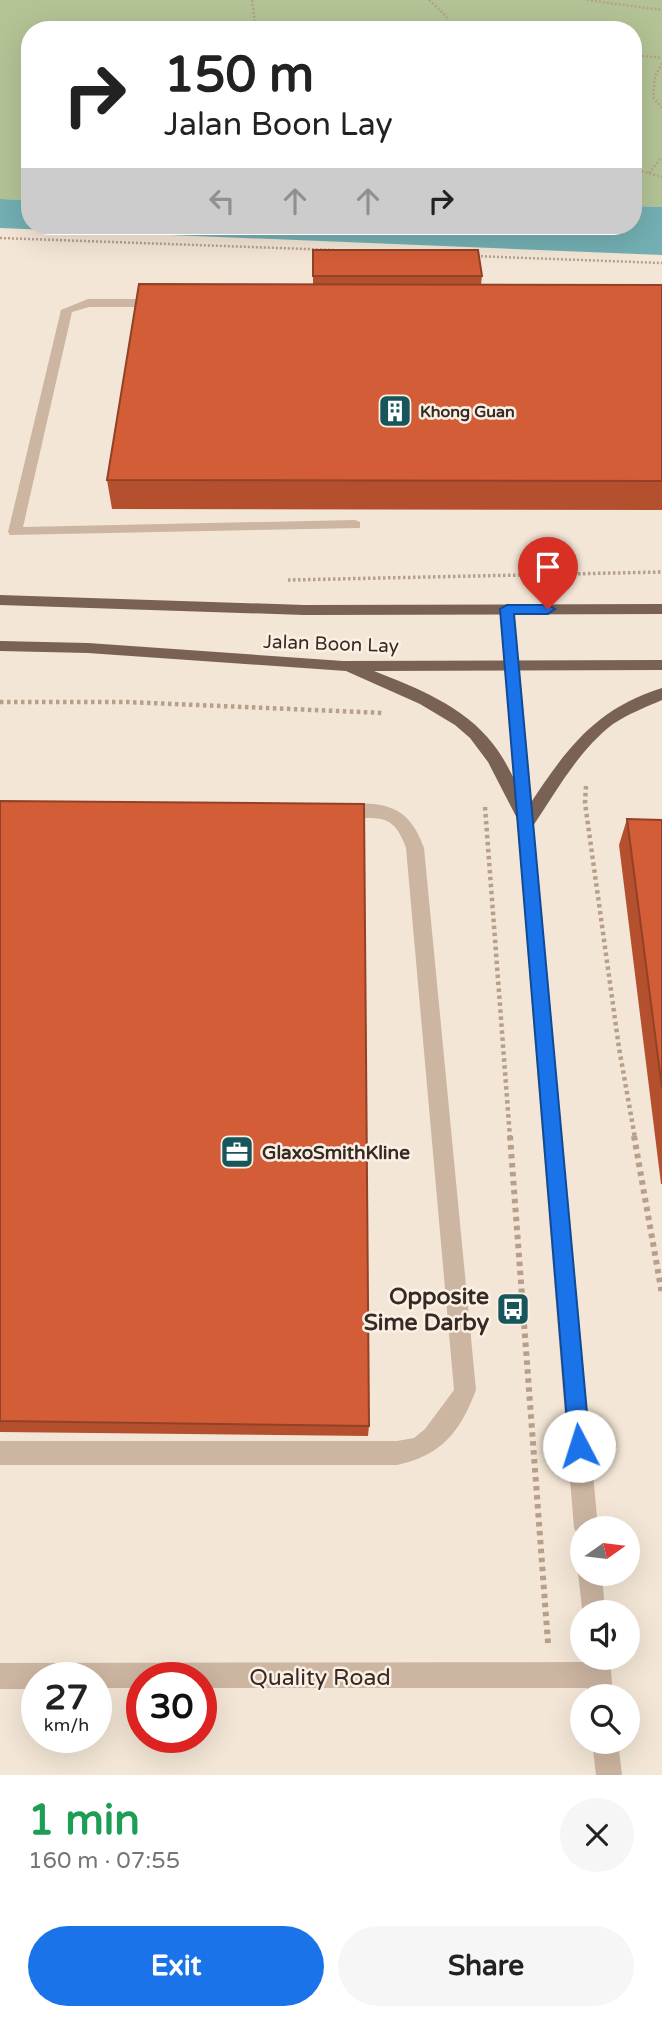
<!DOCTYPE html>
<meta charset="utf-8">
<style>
:root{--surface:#fff;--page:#f6f6f6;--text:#222;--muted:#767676;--accent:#1a73e8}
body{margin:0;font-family:"Varela Round",sans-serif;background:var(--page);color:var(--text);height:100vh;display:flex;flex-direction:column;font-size:26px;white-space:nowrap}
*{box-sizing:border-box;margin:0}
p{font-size:23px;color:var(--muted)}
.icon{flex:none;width:38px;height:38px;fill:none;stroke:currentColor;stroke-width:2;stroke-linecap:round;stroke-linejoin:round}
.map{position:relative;height:1775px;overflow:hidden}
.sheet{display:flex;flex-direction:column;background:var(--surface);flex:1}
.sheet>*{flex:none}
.hud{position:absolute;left:21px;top:21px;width:621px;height:214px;border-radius:28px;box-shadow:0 7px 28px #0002;background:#fff;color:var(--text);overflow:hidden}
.needle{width:46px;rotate:76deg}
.buttons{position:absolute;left:570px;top:1516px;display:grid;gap:14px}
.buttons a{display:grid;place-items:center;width:70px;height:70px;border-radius:50%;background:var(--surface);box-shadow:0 7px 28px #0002;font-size:35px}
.speed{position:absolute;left:21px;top:1662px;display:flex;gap:14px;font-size:35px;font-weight:700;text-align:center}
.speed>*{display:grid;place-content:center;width:91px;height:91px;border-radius:50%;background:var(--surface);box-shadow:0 7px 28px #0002;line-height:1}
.speed small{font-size:18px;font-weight:400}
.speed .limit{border:10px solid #d22;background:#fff;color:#111}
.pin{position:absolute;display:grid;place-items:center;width:60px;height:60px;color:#fff;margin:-72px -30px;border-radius:50% 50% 50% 0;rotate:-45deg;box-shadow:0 0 7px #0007}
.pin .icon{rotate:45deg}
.me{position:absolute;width:77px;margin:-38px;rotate:355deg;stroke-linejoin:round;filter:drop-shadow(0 0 5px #0008)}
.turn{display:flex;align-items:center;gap:24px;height:147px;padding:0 28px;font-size:32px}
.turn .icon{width:91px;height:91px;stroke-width:2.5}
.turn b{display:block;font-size:49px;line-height:60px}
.lanes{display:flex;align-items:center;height:66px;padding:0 28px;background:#0003;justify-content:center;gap:35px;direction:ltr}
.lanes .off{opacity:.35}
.round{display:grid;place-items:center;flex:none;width:74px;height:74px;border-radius:37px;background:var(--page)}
.overview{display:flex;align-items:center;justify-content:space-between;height:119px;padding:0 28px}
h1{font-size:42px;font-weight:700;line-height:52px;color:#1e9e55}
.button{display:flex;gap:14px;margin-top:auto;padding:14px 28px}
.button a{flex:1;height:80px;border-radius:42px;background:var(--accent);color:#fff;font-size:28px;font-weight:700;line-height:80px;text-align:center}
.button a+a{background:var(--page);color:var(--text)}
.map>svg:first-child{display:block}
.green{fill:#b3c395}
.water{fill:#73afb3}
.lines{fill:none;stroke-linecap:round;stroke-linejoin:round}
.path-far3{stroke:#b89f8c;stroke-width:2.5;stroke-dasharray:2 2;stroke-linecap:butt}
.path-far2{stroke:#b89f8c;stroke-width:3.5;stroke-dasharray:2.5 2.5;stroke-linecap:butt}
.path-far1{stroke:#b89f8c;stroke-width:4.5;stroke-dasharray:3.5 3.5;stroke-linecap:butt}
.path{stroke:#b89f8c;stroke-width:6;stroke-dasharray:4.5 4.5;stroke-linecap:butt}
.service{fill:#ccb5a1;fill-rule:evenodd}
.minor{fill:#ccb5a1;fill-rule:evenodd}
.primary{fill:#796154;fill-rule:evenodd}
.wall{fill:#b5502e}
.building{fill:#d25d36;stroke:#934126;stroke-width:2}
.route{fill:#1a73e8;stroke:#114b97;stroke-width:2}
.labels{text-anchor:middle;stroke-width:5;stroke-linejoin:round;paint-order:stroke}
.far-poi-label{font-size:16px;font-weight:bold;fill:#362a25;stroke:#fbf0e3;text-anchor:start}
.street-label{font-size:19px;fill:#362a25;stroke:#fbf0e3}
.poi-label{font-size:19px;font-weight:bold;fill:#362a25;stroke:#fbf0e3;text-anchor:start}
.near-poi-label{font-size:23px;font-weight:bold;fill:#362a25;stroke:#fbf0e3;text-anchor:end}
.near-street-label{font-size:23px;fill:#362a25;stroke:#fbf0e3}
</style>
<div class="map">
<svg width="662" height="1775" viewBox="0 0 662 1775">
<rect width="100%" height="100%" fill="#f3e6d6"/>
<path class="green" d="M 0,0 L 662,0 L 662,207 L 634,206 L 634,30 L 30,30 L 30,200 L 0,199 Z"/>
<path class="water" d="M 0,199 L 30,200 L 30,226 L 634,226 L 634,206 L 662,207 L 662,255 L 0,228 Z"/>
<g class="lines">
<path class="path-far3" d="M 252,0 L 256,30
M 429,0 L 446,16 L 450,30
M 587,0 L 662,10
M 634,55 L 662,58
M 662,63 L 655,76 L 653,97 L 662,108
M 634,169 L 662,177
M 649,173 L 662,157
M 0,238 L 335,250
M 473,256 L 662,263"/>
<path class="path-far2" d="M 288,580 L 662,572"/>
<path class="path-far1" d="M 0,702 L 127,702 L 384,713
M 586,786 L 585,803 L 619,1048 L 635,1138
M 485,807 L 510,1138"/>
<path class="path" d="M 510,1136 L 548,1643
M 634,1136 L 662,1294"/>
<path class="service" d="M 88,299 L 159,299 L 165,303 L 159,307 L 89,307 L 72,312 L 23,527 L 355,520 L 360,522 L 360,528 L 10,535 L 8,532 L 61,310 Z
M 341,803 C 384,803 408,803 424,848 L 476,1390 C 460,1432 442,1455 397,1465 L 0,1465 L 0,1441 L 397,1441 L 414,1438 L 425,1429 L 454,1390 L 406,848 C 391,803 368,825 335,815 L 333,810 L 335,805 Z"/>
<path class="minor" d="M 507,604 L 514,609 L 598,1528 L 583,1528 L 583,1539 L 578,1536 L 574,1528 L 500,609 Z
M 583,1564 L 583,1573 L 602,1573 L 605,1612 L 583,1612 L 583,1617 L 578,1573 Z
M 584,1657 L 610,1657 L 613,1696 L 587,1696 L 587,1688 L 201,1688 L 201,1678 L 142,1678 L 142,1688 L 96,1688 L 96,1678 L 37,1678 L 37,1689 L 0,1689 L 0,1663 L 585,1662 Z
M 592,1741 L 618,1741 L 622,1775 L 596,1775 Z"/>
<path class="primary" d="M 0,595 L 304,605 L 662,604 L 662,614 L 304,615 L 0,605 Z
M 0,641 L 88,643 L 343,661 L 662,660 L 662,670 L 374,671 C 417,688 464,706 493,744 C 508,763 517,786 528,807 C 565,751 594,709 662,688 L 662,700 C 646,707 628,714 613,724 C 579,750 557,790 533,826 L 521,826 L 488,762 L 470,738 L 455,725 L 420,704 L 346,671 L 88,653 L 0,651 Z"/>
</g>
<path class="wall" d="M 313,250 L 482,276 L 481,285 L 662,285 L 662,510 L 112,509 L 107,480 L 313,285 Z
M 0,801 L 369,1426 L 368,1436 L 0,1432 Z
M 627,819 L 662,820 L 662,1184 L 661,1184 L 619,845 Z"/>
<path class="building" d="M 313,250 L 478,250 L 482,276 L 313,276 Z
M 139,284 L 662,285 L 662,481 L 107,480 Z
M 0,801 L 364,804 L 369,1426 L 0,1421 Z
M 627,819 L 662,820 L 662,1088 Z"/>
<path class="route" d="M 507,605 L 548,605 L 555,609 L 548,614 L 514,614 L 590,1446 L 586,1454 L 579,1457 L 572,1454 L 569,1446 L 500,609 Z"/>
<defs>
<symbol id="building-square" viewBox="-11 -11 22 22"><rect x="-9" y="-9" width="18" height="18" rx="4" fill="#17565b" stroke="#fbf0e3"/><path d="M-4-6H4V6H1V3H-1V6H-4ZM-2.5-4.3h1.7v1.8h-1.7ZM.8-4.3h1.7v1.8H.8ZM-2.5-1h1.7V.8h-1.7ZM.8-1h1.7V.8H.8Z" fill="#fff"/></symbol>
<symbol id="office-square" viewBox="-11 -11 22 22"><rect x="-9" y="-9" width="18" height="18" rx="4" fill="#17565b" stroke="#fbf0e3"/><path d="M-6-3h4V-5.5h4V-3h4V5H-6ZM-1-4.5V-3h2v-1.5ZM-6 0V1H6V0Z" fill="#fff"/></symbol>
<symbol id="bus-square" viewBox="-11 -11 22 22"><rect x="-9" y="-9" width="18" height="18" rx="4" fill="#17565b" stroke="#fbf0e3"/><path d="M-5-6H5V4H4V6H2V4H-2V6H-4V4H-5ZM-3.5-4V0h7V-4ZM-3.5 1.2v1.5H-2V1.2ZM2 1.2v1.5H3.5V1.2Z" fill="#fff"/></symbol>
</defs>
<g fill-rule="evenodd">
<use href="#building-square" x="376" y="392" width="38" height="38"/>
<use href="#office-square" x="218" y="1133" width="38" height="38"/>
<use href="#bus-square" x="494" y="1290" width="38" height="38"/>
</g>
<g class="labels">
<g class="far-poi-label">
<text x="420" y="417">Khong Guan</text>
</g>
<g class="street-label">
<text transform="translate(331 643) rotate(2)" y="7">Jalan Boon Lay</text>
</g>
<g class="poi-label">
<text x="262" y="1159">GlaxoSmithKline</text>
</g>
<g class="near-poi-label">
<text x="489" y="1304">Opposite<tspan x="489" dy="26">Sime Darby</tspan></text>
</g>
<g class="near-street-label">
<text x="320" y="1685">Quality Road</text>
</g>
</g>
</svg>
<div class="buttons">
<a><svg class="needle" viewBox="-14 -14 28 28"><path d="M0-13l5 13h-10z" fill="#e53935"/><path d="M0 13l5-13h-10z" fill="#767676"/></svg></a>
<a><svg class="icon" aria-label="sound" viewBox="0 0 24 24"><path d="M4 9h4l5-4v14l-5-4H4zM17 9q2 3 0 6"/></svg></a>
<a><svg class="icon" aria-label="search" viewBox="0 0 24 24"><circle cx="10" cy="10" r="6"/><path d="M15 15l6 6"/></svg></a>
</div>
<div class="speed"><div>27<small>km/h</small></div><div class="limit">30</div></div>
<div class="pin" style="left:548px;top:609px;background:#d93025"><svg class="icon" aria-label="arrive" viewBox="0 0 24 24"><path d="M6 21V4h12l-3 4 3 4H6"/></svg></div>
<svg class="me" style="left:579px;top:1446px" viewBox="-20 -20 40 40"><circle r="19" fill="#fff"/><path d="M0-13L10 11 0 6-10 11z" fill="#1a73e8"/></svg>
<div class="hud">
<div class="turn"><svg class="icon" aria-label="right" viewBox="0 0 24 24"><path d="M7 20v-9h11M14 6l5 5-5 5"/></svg><div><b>150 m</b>Jalan Boon Lay</div></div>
<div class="lanes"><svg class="icon off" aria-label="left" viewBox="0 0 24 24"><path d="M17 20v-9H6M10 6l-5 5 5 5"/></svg><svg class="icon off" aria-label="ahead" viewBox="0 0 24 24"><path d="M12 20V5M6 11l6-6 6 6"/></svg><svg class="icon off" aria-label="ahead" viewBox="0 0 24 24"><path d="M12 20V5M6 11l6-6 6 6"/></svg><svg class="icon" aria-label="right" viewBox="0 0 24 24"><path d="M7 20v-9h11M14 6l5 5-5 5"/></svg></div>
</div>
</div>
<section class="sheet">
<div class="overview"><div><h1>1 min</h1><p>160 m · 07:55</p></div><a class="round"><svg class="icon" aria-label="close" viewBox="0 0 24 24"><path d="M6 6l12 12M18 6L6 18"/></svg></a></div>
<div class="button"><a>Exit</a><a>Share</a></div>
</section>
